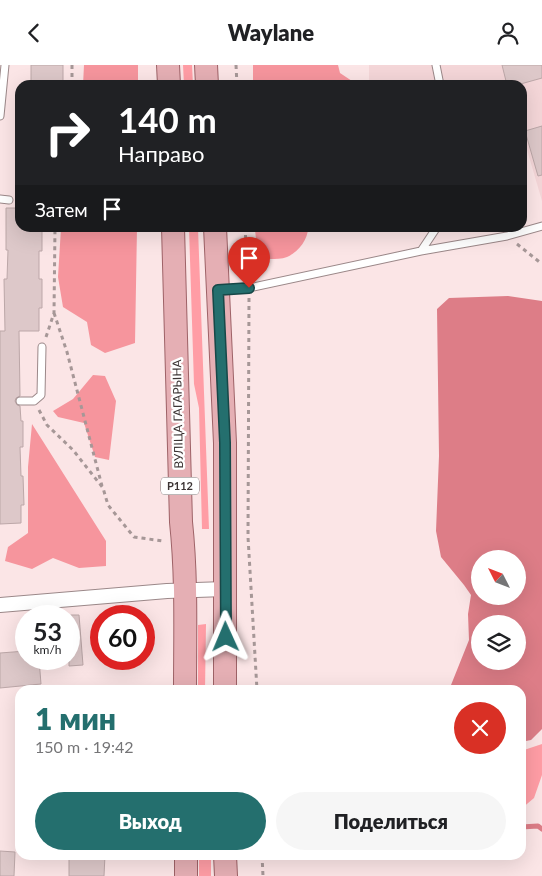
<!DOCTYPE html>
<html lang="ru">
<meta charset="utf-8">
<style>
:root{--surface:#fff;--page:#f6f6f6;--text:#202124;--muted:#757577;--accent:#246f6e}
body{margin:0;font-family:Lato,sans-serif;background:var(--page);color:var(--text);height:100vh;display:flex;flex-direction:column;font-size:19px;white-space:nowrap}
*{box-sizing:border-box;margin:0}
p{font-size:16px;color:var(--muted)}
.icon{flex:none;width:28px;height:28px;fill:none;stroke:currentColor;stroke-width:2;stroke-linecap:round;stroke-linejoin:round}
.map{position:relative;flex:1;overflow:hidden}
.details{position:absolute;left:15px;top:620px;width:511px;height:175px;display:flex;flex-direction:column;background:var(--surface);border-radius:15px;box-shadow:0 5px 20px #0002}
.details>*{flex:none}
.banner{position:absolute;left:15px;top:15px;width:512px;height:152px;border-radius:15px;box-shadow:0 5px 20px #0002;background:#202124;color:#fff;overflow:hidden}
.needle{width:32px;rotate:312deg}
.tools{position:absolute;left:471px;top:485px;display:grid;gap:10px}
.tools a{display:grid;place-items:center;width:55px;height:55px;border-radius:50%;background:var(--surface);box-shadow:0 5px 20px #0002;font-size:25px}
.speed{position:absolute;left:15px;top:540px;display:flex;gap:10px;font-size:25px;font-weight:700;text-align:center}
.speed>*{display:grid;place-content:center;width:65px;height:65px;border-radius:50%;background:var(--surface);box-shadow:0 5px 20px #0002;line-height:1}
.speed small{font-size:12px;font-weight:400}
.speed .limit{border:8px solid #d22;background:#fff;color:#111}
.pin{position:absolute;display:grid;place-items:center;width:42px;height:42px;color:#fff;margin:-51px -21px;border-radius:50% 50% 50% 0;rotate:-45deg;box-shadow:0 0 5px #0007}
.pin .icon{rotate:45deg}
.me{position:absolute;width:55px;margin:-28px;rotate:359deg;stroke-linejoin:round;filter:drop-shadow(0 0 4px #0008)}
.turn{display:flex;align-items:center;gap:18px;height:105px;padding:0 20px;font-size:22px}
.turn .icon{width:65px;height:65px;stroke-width:2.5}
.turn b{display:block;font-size:35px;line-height:42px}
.then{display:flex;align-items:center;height:48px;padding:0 20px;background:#0003;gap:10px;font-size:19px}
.round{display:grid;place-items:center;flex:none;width:52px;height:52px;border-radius:26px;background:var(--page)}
.overview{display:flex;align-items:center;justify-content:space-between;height:85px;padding:0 20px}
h1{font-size:30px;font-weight:800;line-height:38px;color:var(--accent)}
.button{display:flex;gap:10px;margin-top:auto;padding:10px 20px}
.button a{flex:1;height:58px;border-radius:30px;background:var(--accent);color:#fff;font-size:20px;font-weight:800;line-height:58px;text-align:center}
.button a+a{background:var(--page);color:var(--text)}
header{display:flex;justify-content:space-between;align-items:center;height:65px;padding:0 20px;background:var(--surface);font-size:22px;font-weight:800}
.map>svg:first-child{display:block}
.built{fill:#f4d6d8}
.green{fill:#ff9da5}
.forest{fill:#f6959d}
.water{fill:#dd7d87;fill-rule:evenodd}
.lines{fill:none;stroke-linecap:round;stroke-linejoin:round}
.stream{stroke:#dd7d87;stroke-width:5}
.building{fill:#ddc8c9;stroke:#bca7a8}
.lane-casing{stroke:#9b8889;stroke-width:9}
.street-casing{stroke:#9b8889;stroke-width:16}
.primary-casing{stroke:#9e6267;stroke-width:24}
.path{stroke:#a69797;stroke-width:3;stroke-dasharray:4 4;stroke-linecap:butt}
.lane{stroke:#fff;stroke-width:7}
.street{stroke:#fff;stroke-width:14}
.primary{stroke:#e5afb4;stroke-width:22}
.route-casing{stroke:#174848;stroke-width:12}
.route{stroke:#246f6e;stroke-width:9}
.labels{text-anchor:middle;stroke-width:4.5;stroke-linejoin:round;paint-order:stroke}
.shield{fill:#fff;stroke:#767171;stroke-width:1}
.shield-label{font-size:11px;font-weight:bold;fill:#3c3434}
.street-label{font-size:12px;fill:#3c3434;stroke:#fff}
</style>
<header><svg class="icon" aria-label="back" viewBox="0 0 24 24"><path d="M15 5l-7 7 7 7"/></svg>Waylane<svg class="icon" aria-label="person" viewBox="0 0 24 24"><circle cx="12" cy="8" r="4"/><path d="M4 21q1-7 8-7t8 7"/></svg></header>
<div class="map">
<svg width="542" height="811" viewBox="0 0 542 811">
<rect width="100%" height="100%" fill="#fbe5e6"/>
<path class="built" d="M 369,0 L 542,0 L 542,136 L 523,71 L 522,20 L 369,20 Z"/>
<path class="green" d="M 183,0 L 192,0 L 193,20 L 184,20 Z
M 189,163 L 198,163 L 209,464 L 202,464 L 199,343 L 194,319 Z
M 206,559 L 205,625 L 198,625 L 198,560 Z
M 542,679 L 542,710 L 534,733 L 521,744 L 521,686 Z
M 199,790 L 211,790 L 211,811 L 199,811 Z"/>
<path class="forest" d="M 84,0 L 138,0 L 138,20 L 83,20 Z
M 253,0 L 338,0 L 340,8 L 355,18 L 356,20 L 253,20 Z
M 61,163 L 137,163 L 135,278 L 105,288 L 91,280 L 87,257 L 63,242 L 58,212 Z
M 256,163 L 308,163 C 308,175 298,187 287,192 C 282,194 275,194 270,194 L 257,183 L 255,165 Z
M 93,310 L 105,311 L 116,336 L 109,395 L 95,392 L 84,358 L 58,352 L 53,346 L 73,334 Z
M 32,359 L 106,476 L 106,501 L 79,503 L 53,493 L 32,504 L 5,496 L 8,482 L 28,468 L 28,402 Z"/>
<path class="water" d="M 508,231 L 542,236 L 542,664 L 531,675 L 521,677 L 521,625 L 449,625 L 469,575 L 468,549 L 471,530 L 464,520 L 441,492 L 436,466 L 439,391 L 437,244 L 449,233 ZM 480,494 L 518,494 L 518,531 L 480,531 ZM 480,559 L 518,559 L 518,596 L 480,596 Z"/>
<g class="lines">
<path class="stream" d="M 521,762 L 538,761 L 542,764"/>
</g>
<path class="building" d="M 31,0 L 63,0 L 63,20 L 31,20 Z
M 502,0 L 542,0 L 542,13 L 517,20 L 507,20 Z
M 542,61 L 542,110 L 538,111 L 525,66 Z
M 6,143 L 20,143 L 20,162 L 42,162 L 42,186 L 39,186 L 39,214 L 42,214 L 42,243 L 39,243 L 39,266 L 19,266 L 20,331 L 16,333 L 15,336 L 17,340 L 20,341 L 21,356 L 23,356 L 23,382 L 20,382 L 21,411 L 23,411 L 24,440 L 21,440 L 21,458 L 0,459 L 0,266 L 5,266 L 4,214 L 7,214 L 8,185 L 6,185 Z
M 69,550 L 79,550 L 83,600 L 69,601 Z
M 26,586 L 26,594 L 39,594 L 41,619 L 0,623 L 0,588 Z
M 0,786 L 15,787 L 14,811 L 0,811 Z
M 69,790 L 105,790 L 104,811 L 69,811 Z"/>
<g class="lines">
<defs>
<path id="lane" d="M 436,0 L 440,20
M 0,51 L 5,0
M 0,134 L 9,135
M 421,186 L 507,171 L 542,161
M 221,225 L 249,223 L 421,186 L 437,162
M 20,336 L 34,336 L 41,330 L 42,282"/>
<path id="street" d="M 0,540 L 167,526 L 225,524"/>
<path id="primary" d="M 168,0 L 169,20
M 206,0 L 207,20
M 173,162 L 181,457 C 187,513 185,569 185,625
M 215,162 L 225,378 L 225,625
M 186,790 L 186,811
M 225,790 L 226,811"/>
</defs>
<use href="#lane" class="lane-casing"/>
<use href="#street" class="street-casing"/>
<use href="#primary" class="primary-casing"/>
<path class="path" d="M 236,0 L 237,20
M 72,20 L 72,0
M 245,162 L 248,212
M 517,179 L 542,199
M 249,233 L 248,472 L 257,625
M 54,248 L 67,287 L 102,421
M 46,272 L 54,248 L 55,162
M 39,345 L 47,360 L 73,385 L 103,423 L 108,440 L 134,472 L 163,476
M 262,790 L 263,811"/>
<use href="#lane" class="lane"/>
<use href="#street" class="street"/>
<use href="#primary" class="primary"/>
</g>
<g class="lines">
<defs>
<path id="route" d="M 226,572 L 225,378 L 218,225 L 249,223"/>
</defs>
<use href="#route" class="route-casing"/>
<use href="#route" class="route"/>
</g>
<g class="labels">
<rect class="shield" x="161" y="412.5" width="38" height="17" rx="4"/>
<g class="shield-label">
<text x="180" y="425">Р112</text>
</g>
<g class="street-label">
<text transform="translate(178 349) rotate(-91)" y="4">ВУЛІЦА ГАГАРЫНА</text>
</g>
</g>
</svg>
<div class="tools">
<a><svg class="needle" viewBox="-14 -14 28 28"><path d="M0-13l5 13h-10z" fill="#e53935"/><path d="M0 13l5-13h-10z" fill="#757577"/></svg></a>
<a><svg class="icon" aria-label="layers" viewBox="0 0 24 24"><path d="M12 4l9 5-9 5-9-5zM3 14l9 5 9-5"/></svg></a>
</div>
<div class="speed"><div>53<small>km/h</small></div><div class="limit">60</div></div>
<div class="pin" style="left:249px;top:223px;background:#d93025"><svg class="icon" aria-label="arrive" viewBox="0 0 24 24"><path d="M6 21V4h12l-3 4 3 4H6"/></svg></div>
<svg class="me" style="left:226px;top:572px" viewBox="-20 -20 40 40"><path d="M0-17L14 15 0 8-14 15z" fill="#246f6e" stroke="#fff" stroke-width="4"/></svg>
<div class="banner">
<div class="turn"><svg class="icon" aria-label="right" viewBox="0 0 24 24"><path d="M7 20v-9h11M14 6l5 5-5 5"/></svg><div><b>140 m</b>Направо</div></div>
<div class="then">Затем<svg class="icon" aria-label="arrive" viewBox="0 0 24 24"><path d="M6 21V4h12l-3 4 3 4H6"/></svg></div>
</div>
<section class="details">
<div class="overview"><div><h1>1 мин</h1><p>150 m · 19:42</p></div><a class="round" style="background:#d93025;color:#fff"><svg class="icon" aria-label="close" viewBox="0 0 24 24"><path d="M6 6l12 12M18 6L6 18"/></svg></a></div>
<div class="button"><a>Выход</a><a>Поделиться</a></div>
</section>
</div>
